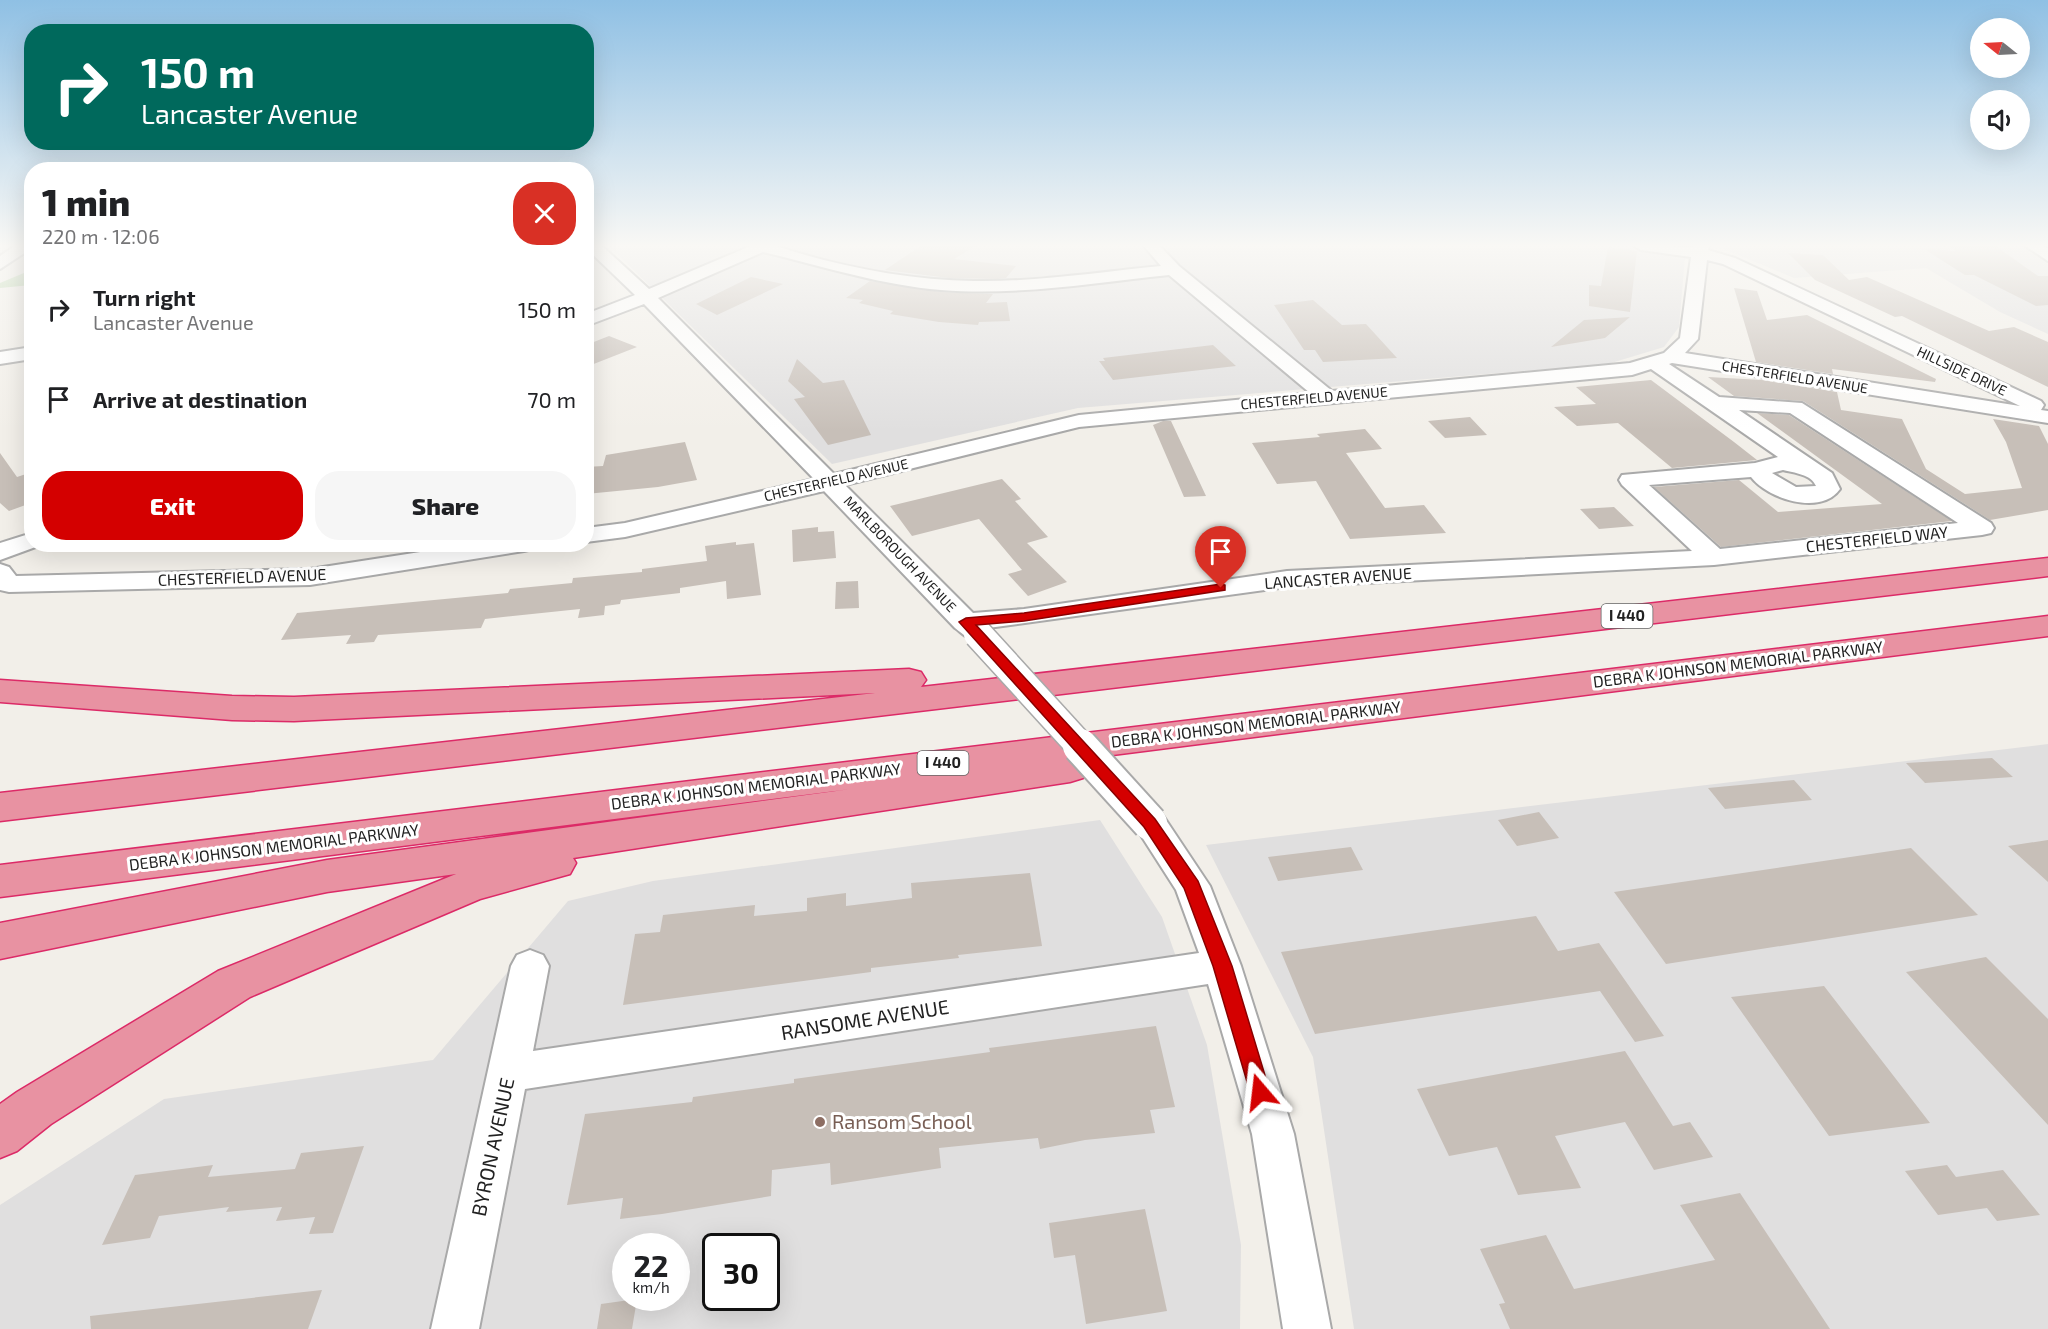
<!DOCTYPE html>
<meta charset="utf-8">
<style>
:root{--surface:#fff;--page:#f6f6f6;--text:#202124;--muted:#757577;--accent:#d40000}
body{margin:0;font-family:"Exo 2",sans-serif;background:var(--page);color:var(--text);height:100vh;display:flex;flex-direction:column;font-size:22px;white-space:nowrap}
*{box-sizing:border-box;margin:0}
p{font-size:20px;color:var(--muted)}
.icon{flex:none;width:33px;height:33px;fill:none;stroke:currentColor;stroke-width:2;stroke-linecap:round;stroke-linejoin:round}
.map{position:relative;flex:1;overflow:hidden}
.side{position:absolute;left:24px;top:162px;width:570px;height:390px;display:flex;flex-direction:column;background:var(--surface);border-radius:24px;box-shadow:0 6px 24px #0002}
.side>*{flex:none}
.top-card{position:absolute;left:24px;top:24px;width:570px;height:126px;border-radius:24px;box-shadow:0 6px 24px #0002;background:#00695c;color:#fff;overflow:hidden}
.needle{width:39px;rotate:288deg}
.tools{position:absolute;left:1970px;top:18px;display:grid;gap:12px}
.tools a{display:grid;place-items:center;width:60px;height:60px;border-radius:50%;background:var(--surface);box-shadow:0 6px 24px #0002;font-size:30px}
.speed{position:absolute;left:612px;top:1233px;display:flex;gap:12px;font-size:30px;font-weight:700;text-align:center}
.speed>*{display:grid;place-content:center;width:78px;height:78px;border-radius:50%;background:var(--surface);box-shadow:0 6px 24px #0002;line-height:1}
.speed small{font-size:15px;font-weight:400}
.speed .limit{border:3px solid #111;border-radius:9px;background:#fff;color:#111}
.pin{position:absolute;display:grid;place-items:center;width:51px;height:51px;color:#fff;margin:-62px -26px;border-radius:50% 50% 50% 0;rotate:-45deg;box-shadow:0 0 6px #0007}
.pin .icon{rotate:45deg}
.me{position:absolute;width:66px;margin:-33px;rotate:343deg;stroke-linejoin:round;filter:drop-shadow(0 0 4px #0008)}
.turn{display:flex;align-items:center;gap:21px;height:126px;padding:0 18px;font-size:27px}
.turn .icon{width:78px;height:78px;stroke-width:2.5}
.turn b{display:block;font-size:42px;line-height:51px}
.round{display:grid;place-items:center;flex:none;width:63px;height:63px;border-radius:24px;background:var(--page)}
.overview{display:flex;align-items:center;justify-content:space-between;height:102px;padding:0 18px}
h1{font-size:36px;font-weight:800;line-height:45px}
.primary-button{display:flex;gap:12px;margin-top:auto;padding:12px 18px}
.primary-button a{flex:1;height:69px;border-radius:24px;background:var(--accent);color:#fff;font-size:24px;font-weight:800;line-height:69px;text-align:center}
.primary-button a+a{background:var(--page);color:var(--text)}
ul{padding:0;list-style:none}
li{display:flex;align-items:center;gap:18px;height:90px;padding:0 18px}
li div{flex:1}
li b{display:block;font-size:22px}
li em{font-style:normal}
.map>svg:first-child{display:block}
.residential{fill:#e0dfdf;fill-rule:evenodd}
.forest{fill:#add19e}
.building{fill:#c7bfb8}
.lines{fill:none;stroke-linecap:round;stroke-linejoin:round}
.street-casing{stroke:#a9a9a9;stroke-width:4}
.highway-casing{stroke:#dc2a67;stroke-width:3}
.street{fill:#fff;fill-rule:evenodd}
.highway{fill:#e892a2;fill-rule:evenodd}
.street-bridge-far1-casing{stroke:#a9a9a9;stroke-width:31;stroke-linecap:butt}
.street-bridge-casing{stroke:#a9a9a9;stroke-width:38;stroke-linecap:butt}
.street-bridge-far1{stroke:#fff;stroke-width:28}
.street-bridge{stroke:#fff;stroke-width:34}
.route{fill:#d40000;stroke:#8a0000;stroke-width:1.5}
.education-dot{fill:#8d6e63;stroke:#fff;stroke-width:2}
.labels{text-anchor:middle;stroke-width:6;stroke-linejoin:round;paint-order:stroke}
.far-street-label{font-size:14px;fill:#222;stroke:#fff}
.shield{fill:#fff;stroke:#646464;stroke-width:1.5}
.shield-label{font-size:15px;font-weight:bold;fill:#222}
.street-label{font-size:16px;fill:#222;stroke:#fff}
.near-street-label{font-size:20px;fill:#222;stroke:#fff}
.near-education-label{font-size:20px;fill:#785e54;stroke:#fff;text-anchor:start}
</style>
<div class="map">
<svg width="2048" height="1329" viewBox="0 0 2048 1329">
<rect width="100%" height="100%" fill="#f2efe9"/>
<path class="residential" d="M 608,245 L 1686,245 L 1679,327 L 1664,347 L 1608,364 L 1078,408 L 832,464 Z
M 1722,245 L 2048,245 L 2048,334 L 2000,312 L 1926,268 L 1794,278 L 1724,249 Z
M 2048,744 L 2048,1329 L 1354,1329 L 1313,1057 L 1206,845 Z
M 1100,820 L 1162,917 L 1207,1045 L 1241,1245 L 1240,1329 L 0,1329 L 0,1205 L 164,1099 L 433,1060 L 568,901 L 653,881 ZM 626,1246 L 676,1246 L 676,1298 L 626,1298 ZM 716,1246 L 766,1246 L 766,1298 L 716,1298 Z"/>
<path class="forest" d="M 31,270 L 31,285 L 0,288 L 0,283 Z"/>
<path class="building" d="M 922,245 L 977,245 L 954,259 L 1016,266 L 1006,278 L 998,279 L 949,278 L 885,270 Z
M 1948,245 L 1994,245 L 2038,276 L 2048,276 L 2048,305 L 2036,306 L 1974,275 L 1965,275 L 1924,249 L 1956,251 Z
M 1608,247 L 1637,251 L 1630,312 L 1589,306 L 1589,285 L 1601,286 Z
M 1788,253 L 1823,255 L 1849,280 L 1867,277 L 1989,331 L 2014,327 L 2048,342 L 2048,387 L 1902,316 L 1895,317 L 1815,280 Z
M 751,277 L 783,284 L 717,315 L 696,304 Z
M 870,281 L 941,292 L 993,294 L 986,303 L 1007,302 L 1010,321 L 979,322 L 978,325 L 939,322 L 890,314 L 893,311 L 859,303 L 863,300 L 846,298 Z
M 1734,288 L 1757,291 L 1767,320 L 1807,315 L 1936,379 L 1935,382 L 1832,369 L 1833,374 L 1756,362 Z
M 1313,300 L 1342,325 L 1366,324 L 1397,358 L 1323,362 L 1315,350 L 1304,350 L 1274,305 Z
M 1630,317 L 1605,338 L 1551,347 L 1584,320 Z
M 609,336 L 637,347 L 586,367 L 586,345 Z
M 1213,345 L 1236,366 L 1113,380 L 1099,361 L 1105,361 L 1103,358 Z
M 797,359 L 823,383 L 844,380 L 871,435 L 828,445 L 794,399 L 805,397 L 788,381 Z
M 1708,377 L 1762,380 L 1837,392 L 1841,410 L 1902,419 L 1926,469 L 1965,494 L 2022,488 L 2006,442 L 1993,419 L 2039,426 L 2048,444 L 2048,510 L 1990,520 L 1803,401 L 1734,396 Z
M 1651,380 L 1734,442 L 1757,460 L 1672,468 L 1618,423 L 1577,426 L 1554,407 L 1596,404 L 1576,387 Z
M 1757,413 L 1789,415 L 1952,521 L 1721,547 L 1654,487 L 1739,480 L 1778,512 L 1882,504 Z
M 1470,417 L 1487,435 L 1445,438 L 1428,421 Z
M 1163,421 L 1171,421 L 1206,496 L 1184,497 L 1153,425 Z
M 1365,429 L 1382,449 L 1346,453 L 1385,508 L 1424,505 L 1446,533 L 1350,539 L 1316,481 L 1277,484 L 1252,443 L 1320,437 L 1317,434 Z
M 685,442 L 697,480 L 658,487 L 586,494 L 586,467 L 603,466 L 606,455 Z
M 0,453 L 17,477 L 32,472 L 31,503 L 9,511 L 0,503 Z
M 1002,479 L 1021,499 L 1015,501 L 1048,537 L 1027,543 L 1067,582 L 1028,596 L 1008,574 L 1022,570 L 979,519 L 912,536 L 890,506 Z
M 1614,507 L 1634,526 L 1599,529 L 1580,509 Z
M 818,527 L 818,532 L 834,531 L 836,558 L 793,562 L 792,530 Z
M 736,542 L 736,545 L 754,543 L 761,595 L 727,599 L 726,581 L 680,588 L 680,593 L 621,600 L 620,604 L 605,606 L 604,615 L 578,618 L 580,609 L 485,619 L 481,628 L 378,635 L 374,642 L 346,644 L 351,635 L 281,640 L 297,613 L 508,593 L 510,589 L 572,583 L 573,578 L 642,572 L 642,569 L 707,561 L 705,546 Z
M 858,581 L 859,608 L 835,609 L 836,582 Z
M 1992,758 L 2013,777 L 1925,783 L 1906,763 Z
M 1794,780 L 1812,800 L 1725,809 L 1708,788 Z
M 1539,812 L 1559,838 L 1517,846 L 1498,820 Z
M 2048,840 L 2048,882 L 2008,846 Z
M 1351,847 L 1363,870 L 1278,881 L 1268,857 Z
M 1911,848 L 1978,915 L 1666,964 L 1614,892 Z
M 1030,873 L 1042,946 L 958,955 L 959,958 L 871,968 L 871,972 L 623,1005 L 635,934 L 660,932 L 663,915 L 755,905 L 754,916 L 807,911 L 807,898 L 846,893 L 846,906 L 912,898 L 911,883 Z
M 1536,916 L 1558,951 L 1599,943 L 1664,1036 L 1635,1042 L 1600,991 L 1315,1034 L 1281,952 Z
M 1986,957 L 2048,1019 L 2048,1125 L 1906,972 Z
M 1824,986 L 1930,1123 L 1829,1136 L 1731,997 Z
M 1156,1026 L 1175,1107 L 1150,1110 L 1155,1133 L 1085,1140 L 1040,1149 L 1038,1138 L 939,1148 L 941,1168 L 831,1185 L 830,1163 L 772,1170 L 771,1196 L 662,1214 L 620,1219 L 623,1198 L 567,1205 L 585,1114 L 692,1102 L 693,1097 L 794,1083 L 794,1079 L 990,1052 L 989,1048 Z
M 1625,1051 L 1673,1126 L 1690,1122 L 1713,1157 L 1654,1170 L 1625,1122 L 1555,1136 L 1581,1188 L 1518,1195 L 1497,1147 L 1449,1156 L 1417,1089 Z
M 364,1146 L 333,1233 L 309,1234 L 315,1217 L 276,1221 L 282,1207 L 226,1212 L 229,1207 L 159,1216 L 150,1238 L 102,1245 L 135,1175 L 213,1165 L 208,1177 L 295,1169 L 301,1153 Z
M 1947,1165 L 1956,1177 L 2003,1170 L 2040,1215 L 1997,1221 L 1987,1208 L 1938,1215 L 1905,1171 Z
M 1740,1193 L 1830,1329 L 1510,1329 L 1499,1304 L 1505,1303 L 1480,1249 L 1546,1235 L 1574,1289 L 1715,1260 L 1680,1205 Z
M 1145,1209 L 1167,1311 L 1086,1324 L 1075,1255 L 1054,1258 L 1049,1223 Z
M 322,1290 L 308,1329 L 91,1329 L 90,1316 Z
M 637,1299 L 632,1329 L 597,1329 L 601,1304 Z"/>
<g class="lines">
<defs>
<path id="street" d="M 16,245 L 32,245 L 32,248 L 0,269 L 0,256 Z
M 586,245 L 601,245 L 649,289 L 753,245 L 773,245 C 836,266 907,280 974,281 C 1037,282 1099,272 1161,266 L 1143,245 L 1159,245 L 1179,266 L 1332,391 L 1630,363 L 1664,353 L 1680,338 L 1691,257 L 1641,250 L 1633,245 L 1693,247 L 1693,245 L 1709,245 L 1708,250 L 1735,258 L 2041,401 L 2044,405 L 2041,410 L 2048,411 L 2048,423 L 1672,363 L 1669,364 L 1719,397 L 1802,403 L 1991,523 L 1994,528 L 1991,533 L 1982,535 L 1714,565 L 1287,587 L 988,628 L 992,634 L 988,640 C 971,644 967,637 955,628 L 824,491 L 625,537 L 586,542 L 586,528 L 625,523 L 814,479 L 644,304 L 586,326 L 586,314 L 635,295 L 586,248 ZM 763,252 C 822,266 880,285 941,290 C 1017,296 1094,283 1169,275 L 1310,393 L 1079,415 L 834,474 L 658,298 ZM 1707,260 L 1723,264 L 2020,406 L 1685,353 L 1698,339 ZM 1651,369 L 1778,457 L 1755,463 L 1622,475 L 1619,480 L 1622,485 L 1692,551 L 1287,571 L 1024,609 L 973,613 L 845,485 L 1079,427 L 1632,375 ZM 1739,410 L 1790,413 L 1958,523 L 1720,549 L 1649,485 L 1751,477 C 1767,498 1820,517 1840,489 L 1832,473 ZM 1783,470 C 1794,473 1811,474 1816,486 L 1796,487 L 1772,473 Z
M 2024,245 L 2042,245 L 2048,249 L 2048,261 Z
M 32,347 L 32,359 L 0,364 L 0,352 Z
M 32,533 L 32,544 L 41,545 L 0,560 L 0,543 Z
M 472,544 L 536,544 L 533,549 L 524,551 L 310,585 L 9,592 L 0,590 L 0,564 L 9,567 L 16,576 L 310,569 Z
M 1150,810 L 1162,814 L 1210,886 L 1241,966 L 1294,1134 L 1331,1329 L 1283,1329 L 1252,1134 L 1208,984 L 525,1089 L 479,1329 L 431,1329 L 511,966 L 517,955 L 530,950 L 543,955 L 549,966 L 533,1051 L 1199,953 L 1176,890 L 1133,823 L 1138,814 Z"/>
<path id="highway" d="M 2048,558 L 2048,576 L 0,821 L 0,793 L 875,693 L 294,721 L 232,720 L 0,702 L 0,680 L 232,696 L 294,697 L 909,669 L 921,672 L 926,680 L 921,687 Z
M 2048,616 L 2048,636 L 1081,759 L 1088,769 L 1083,778 L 1070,782 L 573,858 L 576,863 L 570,874 L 480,899 L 250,997 L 51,1124 L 17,1151 L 0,1158 L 0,1104 L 17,1092 L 218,971 L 456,874 L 327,892 L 0,959 L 0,923 L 327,860 L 851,789 L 0,897 L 0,865 Z"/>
</defs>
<use href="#street" class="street-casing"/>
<use href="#highway" class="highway-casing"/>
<use href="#street" class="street"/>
<use href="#highway" class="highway"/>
<defs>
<path id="street-bridge-far1" d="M 978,634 L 1082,748"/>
<path id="street-bridge" d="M 1080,746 L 1150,823"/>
</defs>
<use href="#street-bridge-far1" class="street-bridge-far1-casing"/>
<use href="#street-bridge" class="street-bridge-casing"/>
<use href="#street-bridge-far1" class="street-bridge-far1"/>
<use href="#street-bridge" class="street-bridge"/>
</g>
<linearGradient id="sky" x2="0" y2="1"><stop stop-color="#8fc0e4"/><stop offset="0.57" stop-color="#f9f8f5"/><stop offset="1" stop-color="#f9f8f5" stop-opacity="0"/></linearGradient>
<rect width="2048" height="431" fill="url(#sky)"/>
<path class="route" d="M 1221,584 L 1225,585 L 1225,590 L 1024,621 L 976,625 L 1155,819 L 1198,881 L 1232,966 L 1270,1092 L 1267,1098 L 1260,1101 L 1253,1098 L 1250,1092 L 1213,966 L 1184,888 L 1144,827 L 959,622 L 966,618 L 1024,613 Z"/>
<circle class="education-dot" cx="820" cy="1122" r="6"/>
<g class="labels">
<g class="far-street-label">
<text transform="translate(1962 371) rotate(25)" y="5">HILLSIDE DRIVE</text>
<text transform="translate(1795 377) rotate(9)" y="5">CHESTERFIELD AVENUE</text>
<text transform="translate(1314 398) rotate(-5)" y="5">CHESTERFIELD AVENUE</text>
<text transform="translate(836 480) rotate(-13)" y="5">CHESTERFIELD AVENUE</text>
<text transform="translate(900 554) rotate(46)" y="5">MARLBOROUGH AVENUE</text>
</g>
<g class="shield">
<rect x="1601.5" y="604" width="51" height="24" rx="4.5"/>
<rect x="917.5" y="751" width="51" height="24" rx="4.5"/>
</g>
<g class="shield-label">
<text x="1627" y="621">I 440</text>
<text x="943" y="768">I 440</text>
</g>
<g class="street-label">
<text transform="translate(1877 539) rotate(-6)" y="6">CHESTERFIELD WAY</text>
<text transform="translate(242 577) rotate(-2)" y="6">CHESTERFIELD AVENUE</text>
<text transform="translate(1338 578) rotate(-4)" y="6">LANCASTER AVENUE</text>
<text transform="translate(1738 664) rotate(-7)" y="6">DEBRA K JOHNSON MEMORIAL PARKWAY</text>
<text transform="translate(1256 724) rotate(-7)" y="6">DEBRA K JOHNSON MEMORIAL PARKWAY</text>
<text transform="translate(756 786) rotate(-7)" y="6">DEBRA K JOHNSON MEMORIAL PARKWAY</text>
<text transform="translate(274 847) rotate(-7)" y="6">DEBRA K JOHNSON MEMORIAL PARKWAY</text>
</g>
<g class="near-street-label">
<text transform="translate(865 1020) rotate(-9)" y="7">RANSOME AVENUE</text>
<text transform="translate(493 1147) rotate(-78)" y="7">BYRON AVENUE</text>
</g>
<g class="near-education-label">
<text x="832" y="1129">Ransom School</text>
</g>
</g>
</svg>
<div class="tools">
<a><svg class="needle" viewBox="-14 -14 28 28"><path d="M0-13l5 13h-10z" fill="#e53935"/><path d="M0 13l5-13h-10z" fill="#757577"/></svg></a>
<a><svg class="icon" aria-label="sound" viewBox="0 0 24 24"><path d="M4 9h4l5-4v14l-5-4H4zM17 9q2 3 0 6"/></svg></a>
</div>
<div class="speed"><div>22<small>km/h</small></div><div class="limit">30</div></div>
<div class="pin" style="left:1221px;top:588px;background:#d93025"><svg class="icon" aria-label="arrive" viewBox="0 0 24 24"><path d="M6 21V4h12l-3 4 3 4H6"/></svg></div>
<svg class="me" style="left:1260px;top:1092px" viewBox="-20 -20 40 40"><path d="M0-17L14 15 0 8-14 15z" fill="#d40000" stroke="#fff" stroke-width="4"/></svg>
<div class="top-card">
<div class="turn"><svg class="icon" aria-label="right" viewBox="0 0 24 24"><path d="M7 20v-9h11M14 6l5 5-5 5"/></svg><div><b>150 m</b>Lancaster Avenue</div></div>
</div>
<section class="side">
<div class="overview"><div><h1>1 min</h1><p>220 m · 12:06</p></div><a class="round" style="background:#d93025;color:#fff"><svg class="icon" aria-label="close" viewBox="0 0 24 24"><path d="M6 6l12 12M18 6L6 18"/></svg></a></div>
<ul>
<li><svg class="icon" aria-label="right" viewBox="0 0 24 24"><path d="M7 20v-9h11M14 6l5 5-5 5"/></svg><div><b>Turn right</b><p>Lancaster Avenue</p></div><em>150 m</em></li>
<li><svg class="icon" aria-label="arrive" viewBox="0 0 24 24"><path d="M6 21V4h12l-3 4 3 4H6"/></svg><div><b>Arrive at destination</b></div><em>70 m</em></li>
</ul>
<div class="primary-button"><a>Exit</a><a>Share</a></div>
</section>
</div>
